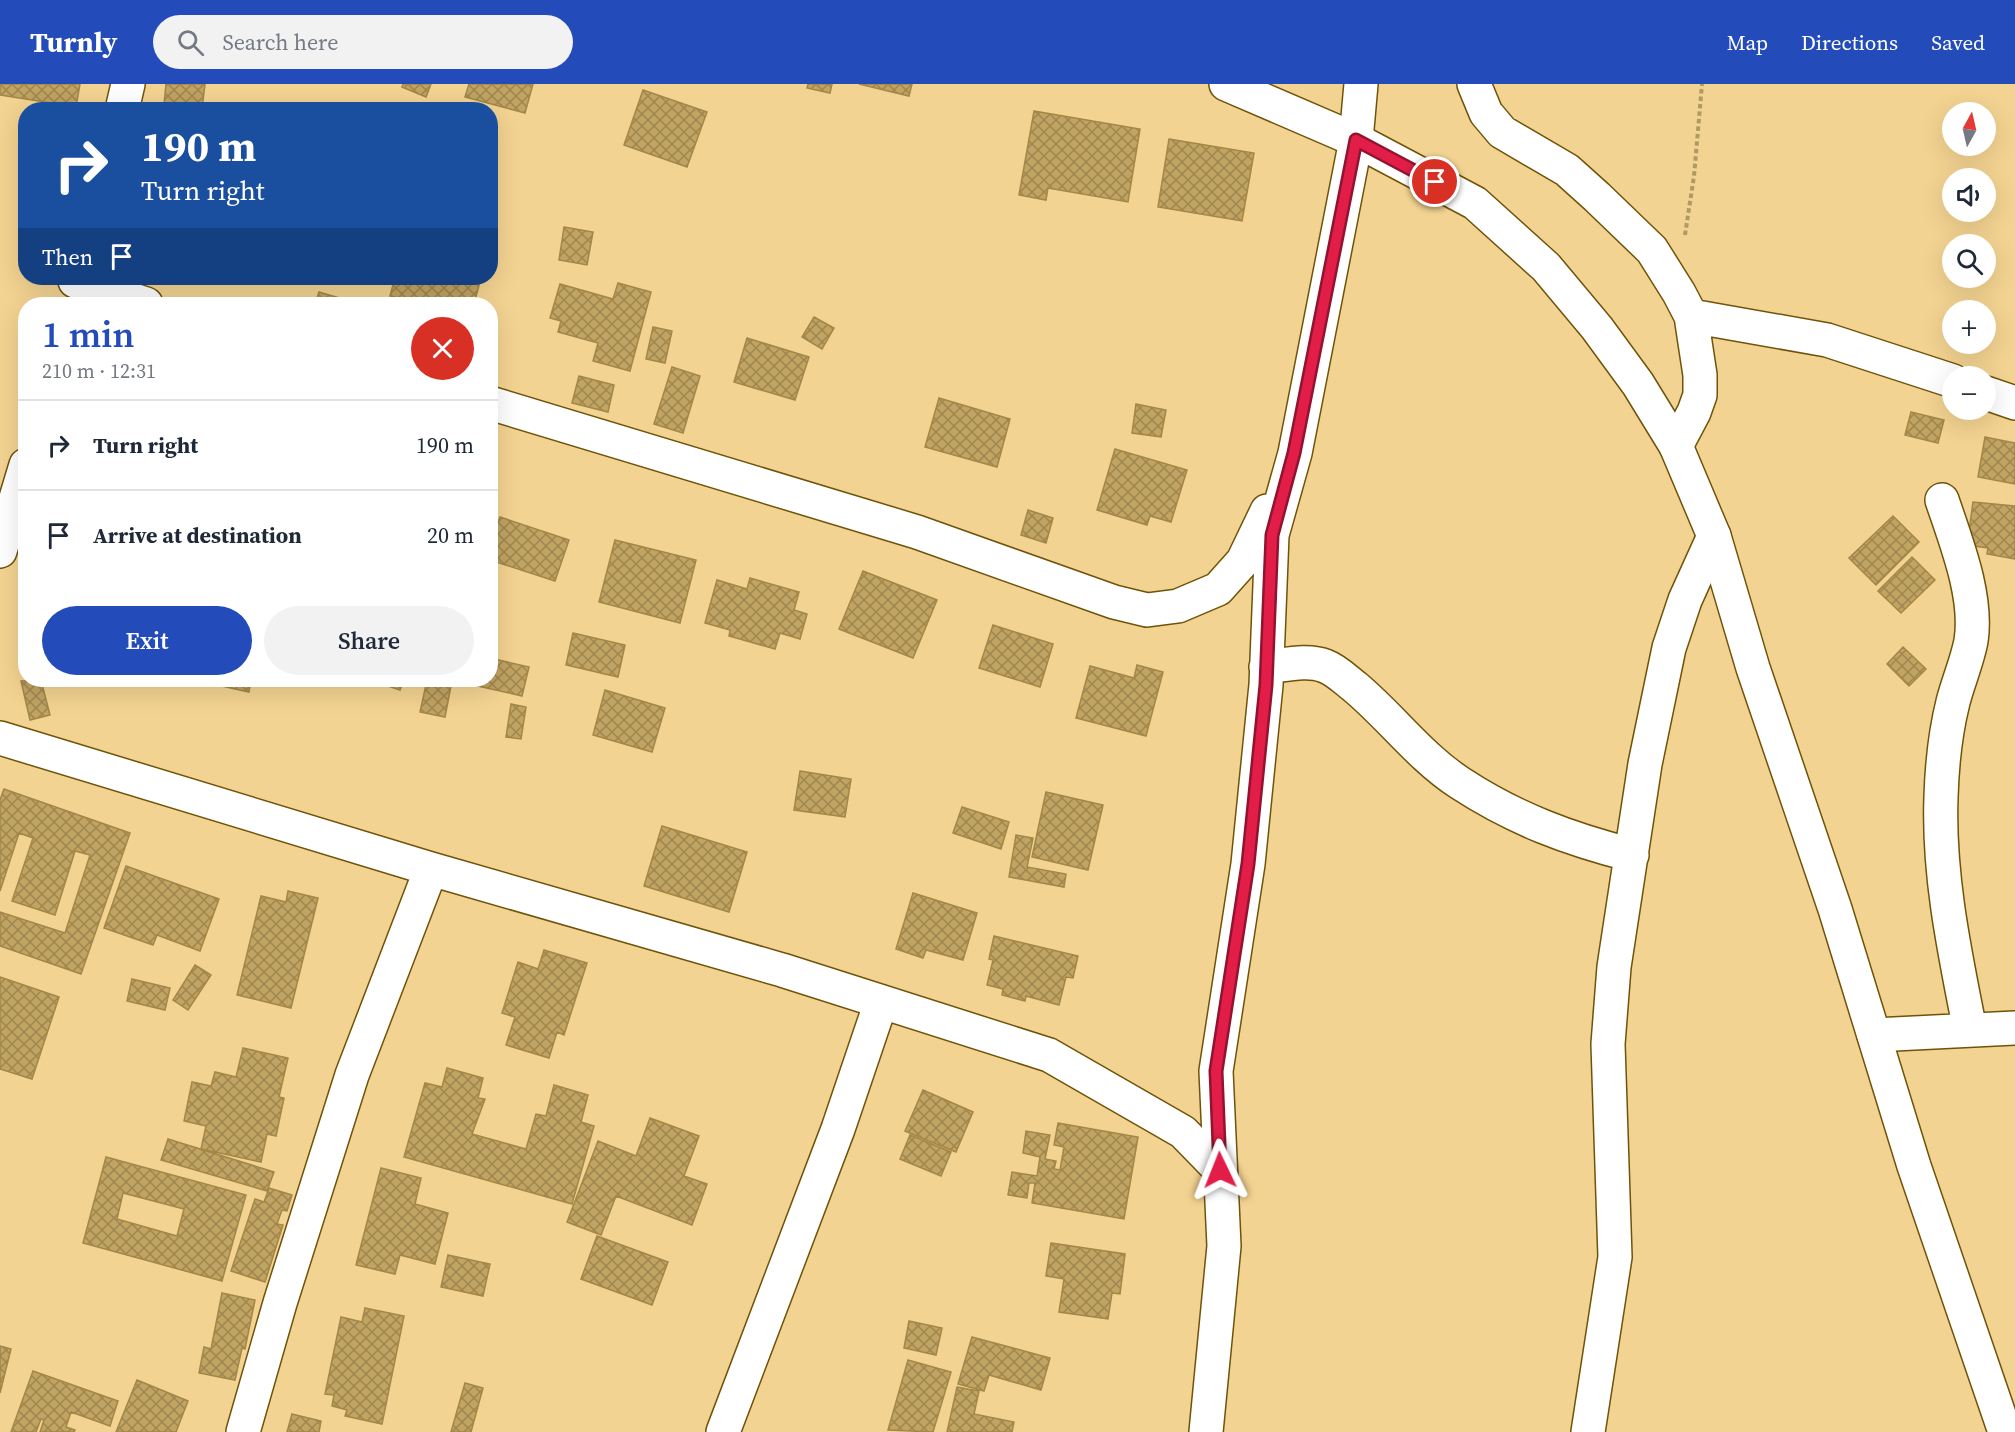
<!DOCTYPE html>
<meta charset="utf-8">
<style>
:root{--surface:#fff;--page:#f2f2f3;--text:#1f2937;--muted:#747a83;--line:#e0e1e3;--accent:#234bba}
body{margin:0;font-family:"Source Serif 4",serif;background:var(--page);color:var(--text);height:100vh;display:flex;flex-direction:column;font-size:22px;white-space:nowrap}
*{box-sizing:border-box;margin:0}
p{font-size:20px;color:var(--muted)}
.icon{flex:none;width:33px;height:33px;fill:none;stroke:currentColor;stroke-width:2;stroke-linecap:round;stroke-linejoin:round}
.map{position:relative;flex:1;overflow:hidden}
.side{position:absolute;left:18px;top:213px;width:480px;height:390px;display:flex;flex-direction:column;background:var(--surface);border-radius:24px;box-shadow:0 6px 24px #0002}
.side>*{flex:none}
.top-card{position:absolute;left:18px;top:18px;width:480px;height:183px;border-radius:24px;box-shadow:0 6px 24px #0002;background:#1a4fa0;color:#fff;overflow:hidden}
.needle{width:39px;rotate:8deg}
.buttons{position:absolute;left:1942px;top:18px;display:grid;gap:12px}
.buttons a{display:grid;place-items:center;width:54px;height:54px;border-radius:50%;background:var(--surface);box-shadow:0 6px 24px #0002;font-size:30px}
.pin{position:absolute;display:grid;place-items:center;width:51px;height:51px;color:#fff;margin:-26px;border:3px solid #fff;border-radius:50%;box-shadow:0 2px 6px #0007}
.me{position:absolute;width:66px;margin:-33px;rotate:358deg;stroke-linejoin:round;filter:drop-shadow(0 0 4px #0008)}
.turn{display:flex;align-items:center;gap:21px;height:126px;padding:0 24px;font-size:27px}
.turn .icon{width:78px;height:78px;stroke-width:2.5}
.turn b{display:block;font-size:42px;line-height:51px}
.then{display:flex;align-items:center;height:57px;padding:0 24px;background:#0003;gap:12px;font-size:22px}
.round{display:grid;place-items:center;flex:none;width:63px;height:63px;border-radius:32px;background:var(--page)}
.head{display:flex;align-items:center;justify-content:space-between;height:102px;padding:0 24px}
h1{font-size:36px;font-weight:600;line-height:45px;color:var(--accent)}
.button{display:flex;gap:12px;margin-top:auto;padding:12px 24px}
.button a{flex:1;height:69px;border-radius:36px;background:var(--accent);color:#fff;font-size:24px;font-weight:600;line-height:69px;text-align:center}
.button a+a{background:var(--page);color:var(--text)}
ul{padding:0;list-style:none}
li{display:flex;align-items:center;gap:18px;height:90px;padding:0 24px;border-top:2px solid var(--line)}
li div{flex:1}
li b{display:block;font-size:22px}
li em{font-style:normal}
header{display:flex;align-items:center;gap:36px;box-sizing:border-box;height:84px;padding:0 30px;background:var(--accent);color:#fff}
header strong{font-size:28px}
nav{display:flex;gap:33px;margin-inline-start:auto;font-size:21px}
.search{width:420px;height:54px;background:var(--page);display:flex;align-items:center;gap:15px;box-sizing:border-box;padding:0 21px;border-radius:33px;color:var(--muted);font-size:22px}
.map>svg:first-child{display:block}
.building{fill:url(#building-cross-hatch);stroke:#a48646;stroke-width:1.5;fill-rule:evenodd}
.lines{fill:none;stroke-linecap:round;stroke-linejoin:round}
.minor-casing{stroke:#6f5308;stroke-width:36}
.secondary-casing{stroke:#6f5308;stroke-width:36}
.path{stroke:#b19965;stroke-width:4;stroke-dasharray:4.5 3;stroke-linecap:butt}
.minor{stroke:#fff;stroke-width:33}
.secondary{stroke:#fff;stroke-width:33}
.route-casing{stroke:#92132f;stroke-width:15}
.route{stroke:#e11d48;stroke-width:10}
</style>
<header>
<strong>Turnly</strong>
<div class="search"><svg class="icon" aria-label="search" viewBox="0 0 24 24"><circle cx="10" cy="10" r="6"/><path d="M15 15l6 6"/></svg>Search here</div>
<nav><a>Map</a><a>Directions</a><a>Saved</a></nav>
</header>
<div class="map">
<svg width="2015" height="1348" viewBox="0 0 2015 1348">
<defs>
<pattern id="building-cross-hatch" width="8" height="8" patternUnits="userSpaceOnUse" patternTransform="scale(1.5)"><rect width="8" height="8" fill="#c1a362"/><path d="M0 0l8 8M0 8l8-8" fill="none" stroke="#9e8650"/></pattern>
</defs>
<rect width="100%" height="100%" fill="#f3d391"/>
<path class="building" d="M 0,0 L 80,0 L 76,23 L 0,11 Z
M 166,0 L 205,0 L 202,25 L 164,20 Z
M 403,0 L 431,0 L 426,13 L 402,3 Z
M 469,0 L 533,0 L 525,29 L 465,13 Z
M 808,0 L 832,0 L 830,9 L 807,4 Z
M 859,0 L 912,0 L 909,12 Z
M 643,6 L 707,28 L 687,83 L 624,61 Z
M 1034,27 L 1140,45 L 1128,118 L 1048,104 L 1046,116 L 1019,111 Z
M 1169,55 L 1254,69 L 1242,137 L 1158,123 Z
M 564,143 L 593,148 L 587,181 L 559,176 Z
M 395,194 L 481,194 L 474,220 L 423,220 L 390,212 Z
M 618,199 L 651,208 L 630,287 L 593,277 L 598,259 L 558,248 L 561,237 L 550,234 L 560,200 L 613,215 Z
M 319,208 L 343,215 L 341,220 L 315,220 Z
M 814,233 L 834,244 L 822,265 L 802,253 Z
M 653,243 L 672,247 L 665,279 L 646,275 Z
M 747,254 L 809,273 L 795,316 L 734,298 Z
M 672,283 L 700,292 L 683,349 L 654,340 Z
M 579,292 L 614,301 L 608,328 L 572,319 Z
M 939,314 L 1010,335 L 997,383 L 925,363 Z
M 1136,320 L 1166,326 L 1161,353 L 1132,349 Z
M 1911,328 L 1944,336 L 1938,359 L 1905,351 Z
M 1985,353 L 2015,359 L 2015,400 L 1978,393 Z
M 1115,365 L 1187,386 L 1171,438 L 1150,432 L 1147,441 L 1097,426 Z
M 1973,418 L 2015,422 L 2015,475 L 1987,470 L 1988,464 L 1967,461 Z
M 1028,426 L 1053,434 L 1046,459 L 1021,451 Z
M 1893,432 L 1919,458 L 1876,501 L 1849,474 Z
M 500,433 L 569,456 L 555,497 L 490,476 L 490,461 Z
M 615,456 L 696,476 L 680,539 L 599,518 Z
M 1912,473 L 1935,496 L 1901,529 L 1878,507 Z
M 863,487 L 937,516 L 913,574 L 839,545 Z
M 750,494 L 799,508 L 794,526 L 807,530 L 800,555 L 780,549 L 775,565 L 729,552 L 730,546 L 705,539 L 717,496 L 747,505 Z
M 993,541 L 1053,560 L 1040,603 L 979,584 Z
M 573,549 L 625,561 L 618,593 L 566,581 Z
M 1903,563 L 1926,585 L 1909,602 L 1887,580 Z
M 490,574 L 529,583 L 522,612 L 451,596 L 490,596 Z
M 1137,581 L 1163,588 L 1146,652 L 1076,634 L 1090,582 L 1134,594 Z
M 41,596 L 50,631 L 30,636 L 21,597 Z
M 195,596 L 251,596 L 249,608 Z
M 370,596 L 404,596 L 400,606 Z
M 427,596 L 452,597 L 445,633 L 420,628 Z
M 605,606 L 665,624 L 652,668 L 593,651 Z
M 511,620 L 526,623 L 521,655 L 506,653 Z
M 800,687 L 851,695 L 845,733 L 794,726 Z
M 4,705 L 130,749 L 81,890 L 0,862 L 0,828 L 65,849 L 90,771 L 75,767 L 55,831 L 12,817 L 33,754 L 19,749 L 0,807 L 0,716 Z
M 1046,708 L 1103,721 L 1088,786 L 1032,773 Z
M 962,723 L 1009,738 L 1001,765 L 953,749 Z
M 662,742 L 747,768 L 729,828 L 644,802 Z
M 1016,751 L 1033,754 L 1027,783 L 1066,790 L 1064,803 L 1009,793 Z
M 126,782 L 219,815 L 200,867 L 157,851 L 153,861 L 104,844 Z
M 288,807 L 318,814 L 291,924 L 237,911 L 261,812 L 286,818 Z
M 913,809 L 977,829 L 963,876 L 926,866 L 923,874 L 896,865 Z
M 994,852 L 1078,872 L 1073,894 L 1066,893 L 1059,921 L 1026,912 L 1025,917 L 1002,911 L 1003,905 L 987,901 L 993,876 L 989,875 Z
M 544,866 L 587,879 L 564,951 L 557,948 L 549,974 L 506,961 L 515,933 L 502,929 L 518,878 L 538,885 Z
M 195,881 L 211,891 L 188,926 L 173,916 Z
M 0,893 L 59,913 L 32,995 L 0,985 Z
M 132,895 L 170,904 L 165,926 L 127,917 Z
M 243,964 L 288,974 L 279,1013 L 284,1014 L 276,1052 L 267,1050 L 261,1078 L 201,1065 L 206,1042 L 184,1037 L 192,998 L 211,1002 L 215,988 L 236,993 Z
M 447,984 L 483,994 L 478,1014 L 485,1015 L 472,1050 L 526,1065 L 536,1030 L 546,1032 L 554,1001 L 588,1011 L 581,1038 L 594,1042 L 572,1120 L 404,1073 L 425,999 L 442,1003 Z
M 923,1006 L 973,1028 L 956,1068 L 905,1047 Z
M 650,1034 L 699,1052 L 684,1092 L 707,1100 L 692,1141 L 616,1112 L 601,1151 L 567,1138 L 598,1057 L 636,1072 Z
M 1058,1039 L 1138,1053 L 1124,1135 L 1032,1119 L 1035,1099 L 1029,1099 L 1027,1114 L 1008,1111 L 1012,1088 L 1037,1092 L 1040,1073 L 1023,1069 L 1026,1047 L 1050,1051 L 1045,1075 L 1056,1077 L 1054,1085 L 1060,1086 L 1064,1063 L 1054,1061 Z
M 910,1051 L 951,1068 L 941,1092 L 900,1075 Z
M 168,1055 L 274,1088 L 267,1107 L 161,1076 Z
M 106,1073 L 246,1111 L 222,1197 L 83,1159 ZM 123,1109 L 184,1125 L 177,1152 L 117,1135 Z
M 381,1084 L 421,1094 L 415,1120 L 448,1129 L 435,1180 L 400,1171 L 395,1190 L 356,1181 Z
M 269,1104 L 292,1111 L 287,1127 L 282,1126 L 277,1140 L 283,1141 L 265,1198 L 231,1187 L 255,1115 L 264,1118 Z
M 597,1152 L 668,1178 L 652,1221 L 581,1195 Z
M 1051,1159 L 1125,1170 L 1120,1210 L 1112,1209 L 1108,1235 L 1059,1228 L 1064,1195 L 1046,1192 Z
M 448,1171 L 490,1180 L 483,1212 L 441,1203 Z
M 222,1209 L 255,1216 L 245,1265 L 242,1264 L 235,1296 L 199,1289 L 204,1263 L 211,1265 Z
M 365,1224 L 404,1232 L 382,1340 L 345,1332 L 347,1326 L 332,1322 L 334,1311 L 325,1310 L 341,1233 L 362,1238 Z
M 909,1237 L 942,1244 L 936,1271 L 904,1264 Z
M 972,1253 L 1050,1274 L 1041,1306 L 989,1291 L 984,1307 L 958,1300 Z
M 0,1262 L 11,1265 L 0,1309 Z
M 908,1276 L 951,1288 L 933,1348 L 888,1346 Z
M 33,1287 L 118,1317 L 110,1342 L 71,1328 L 66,1343 L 75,1346 L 74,1348 L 40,1348 L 44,1336 L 41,1335 L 36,1348 L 11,1348 Z
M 137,1296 L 188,1317 L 176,1348 L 116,1348 Z
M 465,1299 L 483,1304 L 471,1348 L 451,1348 Z
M 957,1303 L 979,1307 L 974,1330 L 1014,1338 L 1012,1348 L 947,1348 Z
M 292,1330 L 321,1337 L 319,1348 L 287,1348 Z"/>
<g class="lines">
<defs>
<path id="minor" d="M 1474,0 L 1486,29 L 1502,48 L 1567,86 L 1597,113 L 1652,166 L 1679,209 L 1691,232 L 1700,291 L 1700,311 L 1694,328 L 1676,362
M 122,26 L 128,0
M 75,197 L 146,220
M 1691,232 L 1827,256 L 1953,297
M 1986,309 L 2015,319
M 490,319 L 917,448 L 1114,518 L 1147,526 L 1178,522 L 1218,505 L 1243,477 L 1267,427
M 1942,416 C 1956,458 1978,512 1971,557 C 1967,578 1958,598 1953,618 C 1945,650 1942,680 1941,713 C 1938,791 1955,870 1970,946
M 0,467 L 26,381
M 1266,583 C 1285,581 1308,575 1325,582 C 1336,586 1346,596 1355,603 C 1391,633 1420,673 1460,699 C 1515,735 1569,755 1632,771
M 0,654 L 431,785 L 782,886 L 1049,971 L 1183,1048 L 1220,1086
M 1874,951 L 2015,944
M 243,1348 L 280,1219 L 352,991 L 431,785
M 723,1348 L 838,1045 L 881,918
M 1206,1348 L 1224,1162 L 1216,987 L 1248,780 L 1266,601 L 1272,451 L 1295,369 L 1356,56 L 1361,0
M 1588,1348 L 1615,1173 L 1608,960 L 1614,883 L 1645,680 L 1669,564 L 1685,516 L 1714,452"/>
<path id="secondary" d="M 1226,0 L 1356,56 L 1475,119 L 1546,183 L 1597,244 L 1638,300 L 1676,362 L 1714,452 L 1753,584 L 1835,825 L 1914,1082 L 2005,1348"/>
</defs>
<use href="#minor" class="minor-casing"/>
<use href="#secondary" class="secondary-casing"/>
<path class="path" d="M 1685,151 L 1694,92 L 1702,0"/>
<use href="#minor" class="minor"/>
<use href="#secondary" class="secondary"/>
</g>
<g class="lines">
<defs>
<path id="route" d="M 1220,1086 L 1216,987 L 1248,780 L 1266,601 L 1272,451 L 1294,369 L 1356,56 L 1435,98"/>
</defs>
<use href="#route" class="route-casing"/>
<use href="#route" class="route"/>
</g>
</svg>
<div class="buttons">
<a><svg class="needle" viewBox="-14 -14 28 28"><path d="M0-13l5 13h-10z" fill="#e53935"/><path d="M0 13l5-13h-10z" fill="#747a83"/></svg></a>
<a><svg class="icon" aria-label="sound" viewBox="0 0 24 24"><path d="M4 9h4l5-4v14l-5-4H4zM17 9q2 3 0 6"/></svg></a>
<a><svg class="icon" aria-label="search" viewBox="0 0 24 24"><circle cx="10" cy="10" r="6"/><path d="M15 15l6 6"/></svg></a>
<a>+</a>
<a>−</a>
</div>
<div class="pin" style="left:1435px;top:98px;background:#d93025"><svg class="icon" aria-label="arrive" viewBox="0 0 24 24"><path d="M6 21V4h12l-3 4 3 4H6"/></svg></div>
<svg class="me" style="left:1220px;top:1086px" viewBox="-20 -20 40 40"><path d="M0-17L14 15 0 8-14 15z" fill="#e11d48" stroke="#fff" stroke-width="4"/></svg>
<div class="top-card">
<div class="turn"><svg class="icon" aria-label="right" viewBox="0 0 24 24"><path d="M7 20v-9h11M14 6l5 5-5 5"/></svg><div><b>190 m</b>Turn right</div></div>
<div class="then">Then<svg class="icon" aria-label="arrive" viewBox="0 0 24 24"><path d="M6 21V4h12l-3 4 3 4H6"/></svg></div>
</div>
<section class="side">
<div class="head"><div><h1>1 min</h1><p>210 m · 12:31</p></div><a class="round" style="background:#d93025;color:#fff"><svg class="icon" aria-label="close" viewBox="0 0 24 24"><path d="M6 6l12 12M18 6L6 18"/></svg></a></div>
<ul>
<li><svg class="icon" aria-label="right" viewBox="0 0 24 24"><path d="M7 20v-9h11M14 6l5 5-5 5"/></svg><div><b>Turn right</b></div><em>190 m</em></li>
<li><svg class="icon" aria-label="arrive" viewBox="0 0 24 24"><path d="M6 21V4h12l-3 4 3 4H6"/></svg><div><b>Arrive at destination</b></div><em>20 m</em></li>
</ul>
<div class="button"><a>Exit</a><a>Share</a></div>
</section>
</div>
